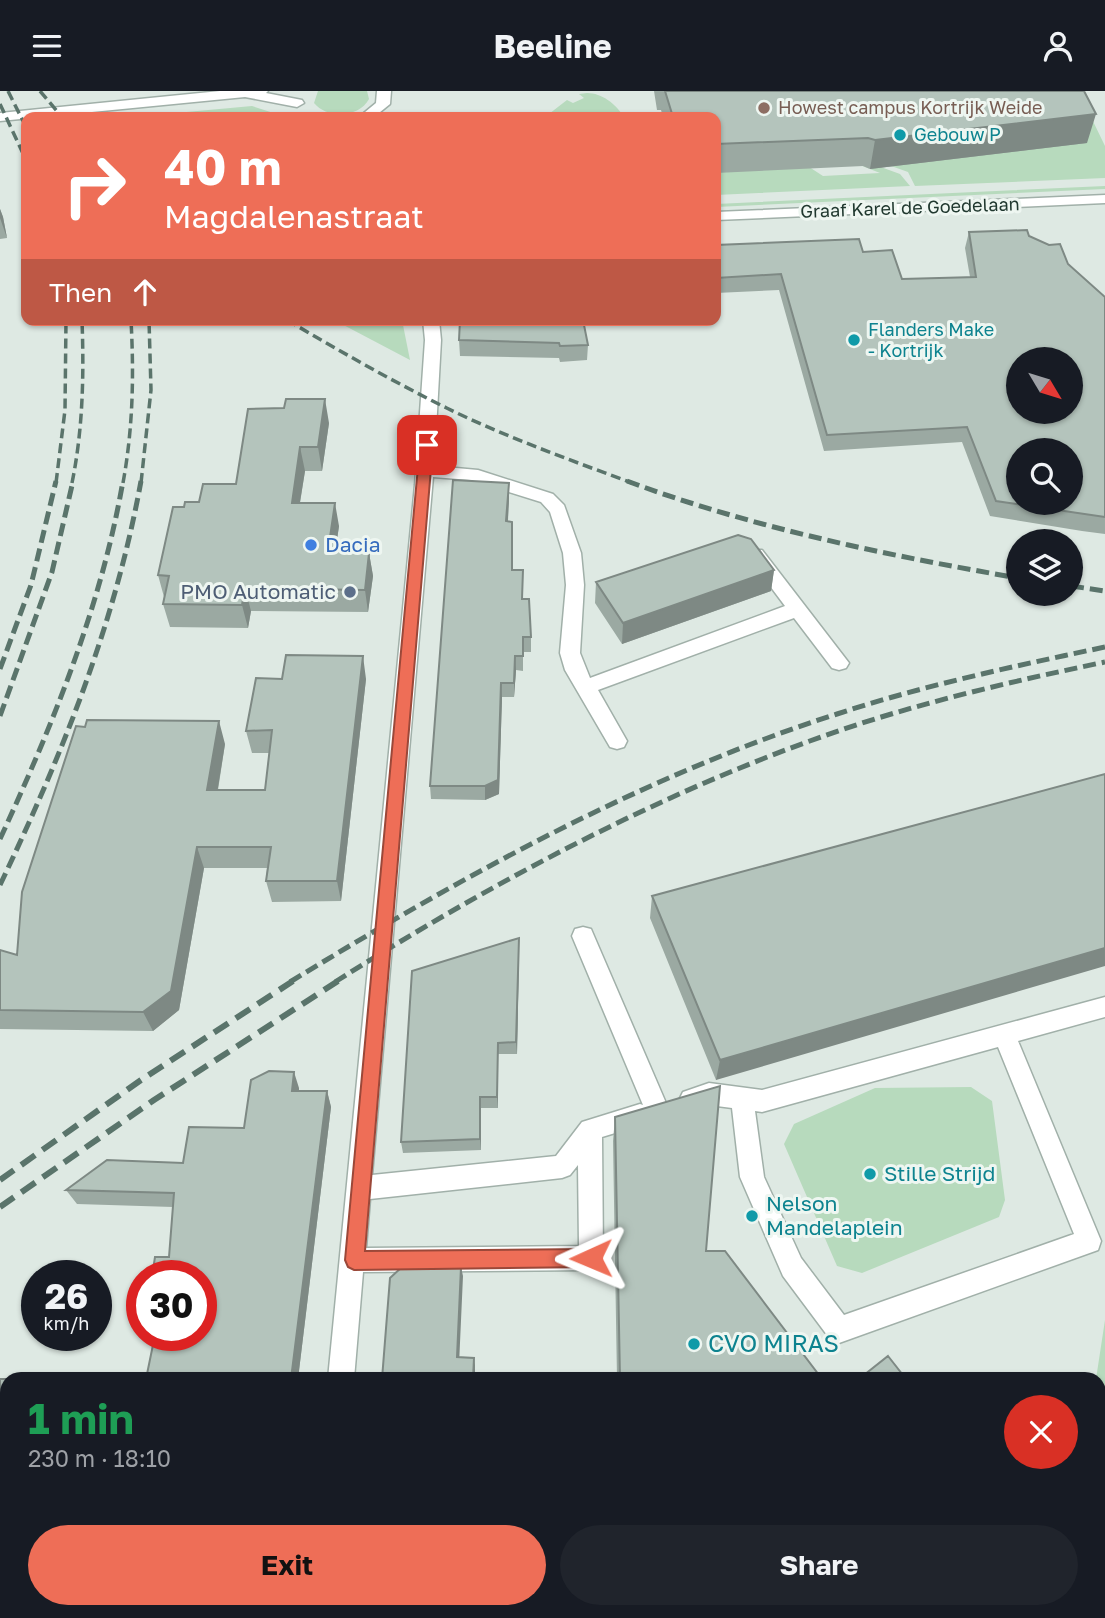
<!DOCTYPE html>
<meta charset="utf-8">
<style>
:root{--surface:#171b24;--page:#20242c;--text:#f1f3f6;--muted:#9ea1a6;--accent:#ee6e57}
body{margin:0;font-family:"Golos Text",sans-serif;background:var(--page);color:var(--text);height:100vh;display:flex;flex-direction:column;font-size:26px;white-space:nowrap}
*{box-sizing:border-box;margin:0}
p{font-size:23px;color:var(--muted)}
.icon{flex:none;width:38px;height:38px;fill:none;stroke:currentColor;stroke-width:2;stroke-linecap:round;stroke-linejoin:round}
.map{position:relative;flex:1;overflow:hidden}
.panel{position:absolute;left:0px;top:1281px;width:1106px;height:247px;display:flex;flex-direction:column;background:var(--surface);border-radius:21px 21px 0 0;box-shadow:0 2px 5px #0004}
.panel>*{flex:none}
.guide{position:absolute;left:21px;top:21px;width:700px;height:214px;border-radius:14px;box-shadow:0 2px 5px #0004;background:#ee6e57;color:#fff;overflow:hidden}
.needle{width:46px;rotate:128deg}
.controls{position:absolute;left:1006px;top:256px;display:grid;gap:14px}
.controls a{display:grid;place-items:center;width:77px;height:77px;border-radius:50%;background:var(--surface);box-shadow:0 2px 5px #0004;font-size:35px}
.speed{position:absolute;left:21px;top:1169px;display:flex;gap:14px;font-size:35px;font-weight:700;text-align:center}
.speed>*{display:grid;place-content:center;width:91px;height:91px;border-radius:50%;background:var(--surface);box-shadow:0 2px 5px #0004;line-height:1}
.speed small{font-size:18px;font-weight:400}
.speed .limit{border:10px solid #d22;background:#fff;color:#111}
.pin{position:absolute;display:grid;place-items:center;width:60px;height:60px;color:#fff;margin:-30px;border-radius:14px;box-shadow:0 4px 10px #0006}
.me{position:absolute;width:77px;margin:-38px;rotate:269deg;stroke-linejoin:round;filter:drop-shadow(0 0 5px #0008)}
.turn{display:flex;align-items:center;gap:24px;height:147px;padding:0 28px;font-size:32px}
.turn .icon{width:91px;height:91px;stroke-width:2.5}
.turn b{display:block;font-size:49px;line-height:60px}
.then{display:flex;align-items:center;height:66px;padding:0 28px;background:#0003;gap:14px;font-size:26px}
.round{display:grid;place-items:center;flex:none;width:74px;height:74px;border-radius:37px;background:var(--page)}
.head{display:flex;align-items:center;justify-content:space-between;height:119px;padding:0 28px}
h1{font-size:42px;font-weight:700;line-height:52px;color:#1e9e55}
.cta{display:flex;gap:14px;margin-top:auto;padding:14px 28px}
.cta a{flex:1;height:80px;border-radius:42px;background:var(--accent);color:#111;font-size:28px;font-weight:700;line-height:80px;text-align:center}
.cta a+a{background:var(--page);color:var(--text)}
header{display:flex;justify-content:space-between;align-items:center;height:91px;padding:0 28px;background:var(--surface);font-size:32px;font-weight:700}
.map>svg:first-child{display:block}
.green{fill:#b7dabd;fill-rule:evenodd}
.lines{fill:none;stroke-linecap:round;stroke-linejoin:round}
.minor-casing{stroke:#a1b0a9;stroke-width:3}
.minor{fill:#fff;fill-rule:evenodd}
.rail-far2{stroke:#5a746b;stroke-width:3.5;stroke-dasharray:10 5;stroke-linecap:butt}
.rail-far1{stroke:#5a746b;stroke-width:5;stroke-dasharray:13 6;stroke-linecap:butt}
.rail{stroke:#5a746b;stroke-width:6;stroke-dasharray:17 9;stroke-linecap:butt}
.wall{fill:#9ba9a2}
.shaded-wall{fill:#7e8984}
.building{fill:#b4c4bc;stroke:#7e8984;stroke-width:2;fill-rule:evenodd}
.route{fill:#ee6e57;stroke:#9b4839;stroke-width:2}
.education-dot{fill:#8d6e63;stroke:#eef6f1;stroke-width:2.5}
.culture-dot{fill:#0f9aa8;stroke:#eef6f1;stroke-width:2.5}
.shop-dot{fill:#3f7fe0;stroke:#eef6f1;stroke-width:2.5}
.service-dot{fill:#5c6f8a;stroke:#eef6f1;stroke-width:2.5}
.labels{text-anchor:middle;stroke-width:6;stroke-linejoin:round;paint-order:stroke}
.far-education-label{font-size:18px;fill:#785e54;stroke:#eef6f1;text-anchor:start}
.far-culture-label{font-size:18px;fill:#0d838f;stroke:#eef6f1;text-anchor:start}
.far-street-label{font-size:18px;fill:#20382f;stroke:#eef6f1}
.shop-label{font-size:21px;fill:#366cbe;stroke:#eef6f1;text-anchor:start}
.service-label{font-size:21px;fill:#4e5e75;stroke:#eef6f1;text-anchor:end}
.culture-label{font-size:21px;fill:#0d838f;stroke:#eef6f1;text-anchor:start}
.near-culture-label{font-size:24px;fill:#0d838f;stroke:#eef6f1;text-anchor:start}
</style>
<header><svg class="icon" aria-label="menu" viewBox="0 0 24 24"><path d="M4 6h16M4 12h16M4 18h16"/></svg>Beeline<svg class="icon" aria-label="person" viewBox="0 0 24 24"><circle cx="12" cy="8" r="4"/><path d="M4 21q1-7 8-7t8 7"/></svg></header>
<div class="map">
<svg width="1105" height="1527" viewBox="0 0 1105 1527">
<rect width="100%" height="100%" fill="#dee9e3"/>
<path class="green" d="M 318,0 L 367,0 L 369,8 C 359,27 327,28 314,12 Z
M 587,2 C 602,2 616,13 624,26 L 545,26 L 567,9 L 573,12 L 584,7 L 579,3 Z
M 252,15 L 286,26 L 132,26 Z
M 1089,22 L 1105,55 L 1105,87 L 915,95 L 908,81 L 880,71 Z
M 781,41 L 813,44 L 832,51 L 867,71 L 900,83 L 910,95 L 716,104 L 716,49 ZM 837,65 L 880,82 L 823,85 L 803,72 Z
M 1105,95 L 1105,98 L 716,116 L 716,113 Z
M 334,229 L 402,229 L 410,269 Z
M 971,996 L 992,1010 L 1005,1109 L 999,1126 L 862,1182 L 837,1175 L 784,1053 L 794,1033 L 875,997 Z
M 1105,1229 L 1105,1443 L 1099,1445 L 1099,1288 L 1096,1288 Z
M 1105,1474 L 1105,1526 L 1060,1527 L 1060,1521 L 1099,1521 L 1099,1477 Z"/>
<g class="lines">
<defs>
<path id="minor" d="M 220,0 L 268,0 L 266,2 L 302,9 L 304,12 L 297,16 L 245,6 L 0,30 L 0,22 Z
M 377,0 L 391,0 L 390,13 L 374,26 L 359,26 L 376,12 Z
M 1105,104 L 1105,112 L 716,129 L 716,121 Z
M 423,229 L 439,229 L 441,249 L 434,375 L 478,379 L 553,403 L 564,414 L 581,462 L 584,494 L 580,562 L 590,587 L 785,515 L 747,464 L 750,459 L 762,459 L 849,572 L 846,577 L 839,579 L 832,577 L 794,527 L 598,599 L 627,650 L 624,656 L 617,658 L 610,656 L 565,579 L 560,562 L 566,494 L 563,462 L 550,421 L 541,411 L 471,389 L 433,386 L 372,1084 L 556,1065 L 582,1031 L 640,1013 L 643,1014 L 572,845 L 575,838 L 583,836 L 591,838 L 594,845 L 669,1019 L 665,1027 L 657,1030 L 650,1027 L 648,1032 L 602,1046 L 603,1167 L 600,1176 L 591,1179 L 363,1181 L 354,1288 L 328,1288 L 415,394 L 425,249 ZM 578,1074 L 579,1155 L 366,1157 L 370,1108 L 562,1087 L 570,1084 Z
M 1105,906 L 1105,926 L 1018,950 L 1101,1150 L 1098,1159 L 839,1252 L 830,1248 L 783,1185 L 740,1086 L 732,1017 L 709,1014 L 691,1020 L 683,1017 L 679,1009 L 683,1001 L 709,992 L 762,999 ZM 998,956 L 1074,1143 L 844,1224 L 801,1167 L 764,1086 L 755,1020 L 762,1021 Z
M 302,1521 L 330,1521 L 329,1527 L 301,1527 Z"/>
</defs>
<use href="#minor" class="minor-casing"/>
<use href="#minor" class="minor"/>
<path class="rail-far2" d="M 8,0 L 26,36
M 40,0 L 62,26
M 0,13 L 26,69
M 287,229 C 343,262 399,294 457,322 C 514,349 573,370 632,392
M 56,392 L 65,319 L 66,229
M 72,392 C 83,338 84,284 82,229
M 123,392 C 133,337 134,285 131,229
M 141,392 L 151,299 L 149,229"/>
<path class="rail-far1" d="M 627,390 C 753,437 886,464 1018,487
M 1071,495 L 1105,500
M 0,578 L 31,494 L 56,390
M 0,625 L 52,481 L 73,390
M 0,748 C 53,633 101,516 123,390
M 0,794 C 62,664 115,533 141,390
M 290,891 C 463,785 643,685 837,623 C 925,594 1015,575 1105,556
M 335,891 C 502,785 689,686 878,627 C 953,604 1028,587 1105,571"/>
<path class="rail" d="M 0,1089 L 141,989 L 293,890
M 0,1116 L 154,1009 L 338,890"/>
</g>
<path class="wall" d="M 654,0 L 1084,0 L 1087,52 L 870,78 L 863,75 L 716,82 L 716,26 L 663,26 L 661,19 L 657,19 Z
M 0,118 L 3,126 L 7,147 L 0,148 Z
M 969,141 L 1029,145 L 1068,173 L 1105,206 L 1105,443 L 1082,440 L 990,425 L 962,351 L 824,360 L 779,199 L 716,202 L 716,205 L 716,154 L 863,161 L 902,188 L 970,186 L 965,157 Z
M 460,229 L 615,229 L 615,232 L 584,232 L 588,254 L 587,269 L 560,271 L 559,267 L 460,265 L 459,249 Z
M 329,332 L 322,380 L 305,380 L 300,412 L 339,435 L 337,449 L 369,462 L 373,485 L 368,521 L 251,520 L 248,537 L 170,536 L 163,513 L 164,506 L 158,484 L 184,416 L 199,411 L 236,393 Z
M 509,407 L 508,430 L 513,446 L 512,479 L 523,508 L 531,546 L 531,561 L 523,561 L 523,580 L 516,579 L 514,606 L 502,606 L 499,703 L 485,709 L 431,708 L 430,695 Z
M 774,479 L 771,500 L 622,553 L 595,512 L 596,491 Z
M 366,588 L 341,810 L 272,811 L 266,790 L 267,777 L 204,777 L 179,919 L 153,940 L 0,938 L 0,859 L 17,864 L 225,653 L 218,699 L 265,699 L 269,662 L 252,662 L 246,640 Z
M 1105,683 L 716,989 L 650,827 L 652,805 Z
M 519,860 L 517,963 L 498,963 L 498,1017 L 481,1017 L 481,1059 L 403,1062 L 401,1051 Z
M 299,997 L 299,1000 L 327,1000 L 331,1016 L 298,1288 L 146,1288 L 169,1166 L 173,1116 L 77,1113 L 66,1099 L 183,1072 L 244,1037 Z
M 615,1026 L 706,1160 L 822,1288 L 617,1288 L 613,1050 Z
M 0,1288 L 7,1288 L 7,1446 L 0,1445 L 0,1339 L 3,1332 L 0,1332 Z
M 622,1521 L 784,1521 L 776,1527 L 622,1527 Z"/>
<path class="shaded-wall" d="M 1096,23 L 1087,52 L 870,78 L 875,49 Z
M 0,118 L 3,126 L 7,147 L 0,127 Z
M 325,308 L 329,332 L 322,380 L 318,356 Z
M 300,356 L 305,380 L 296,435 L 292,412 Z
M 509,392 L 509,407 L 507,445 L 506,430 Z
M 335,412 L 339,435 L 334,469 L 330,446 Z
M 369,462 L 373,485 L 368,521 L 365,499 Z
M 774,479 L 771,500 L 622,553 L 623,532 Z
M 245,497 L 251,520 L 248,537 L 242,514 Z
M 363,565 L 366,588 L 341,810 L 337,790 Z
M 515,565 L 516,579 L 514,606 L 514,592 Z
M 501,592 L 502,606 L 499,703 L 485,709 L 485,695 Z
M 219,630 L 225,653 L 214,721 L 207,699 Z
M 197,756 L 204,777 L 179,919 L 153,940 L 143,921 Z
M 519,847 L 519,860 L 517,963 L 516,951 Z
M 1105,857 L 1105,875 L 716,989 L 720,969 Z
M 498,952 L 498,1017 L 497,1006 Z
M 294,981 L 299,997 L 298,1016 L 292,1000 Z
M 327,1000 L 331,1016 L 298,1288 L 291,1288 Z
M 480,1006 L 481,1017 L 481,1059 L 480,1048 Z
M 461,1176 L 463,1185 L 459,1274 L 457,1266 Z
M 474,1267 L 475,1274 L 475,1288 L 473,1288 Z
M 261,1521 L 269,1521 L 269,1527 L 261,1527 Z"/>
<path class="building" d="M 665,0 L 1084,0 L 1096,23 L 875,49 L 868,47 L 716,53 L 716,26 L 673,26 Z
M 1027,139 L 1029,145 L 1049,154 L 1060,153 L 1068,173 L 1105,206 L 1105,426 L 996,410 L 967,336 L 827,344 L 781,183 L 716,187 L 716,154 L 859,148 L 863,161 L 892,159 L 902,188 L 976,186 L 969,141 ZM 1018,268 L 1071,268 L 1071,320 L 1018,320 ZM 1018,359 L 1071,359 L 1071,411 L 1018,411 Z
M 460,229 L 583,229 L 588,254 L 560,255 L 559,252 L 459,249 Z
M 286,308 L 325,308 L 318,356 L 300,356 L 292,412 L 335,412 L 330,446 L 369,462 L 365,499 L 245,497 L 242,514 L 163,513 L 169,485 L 158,484 L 173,416 L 184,416 L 185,411 L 199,411 L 203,393 L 236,393 L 248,318 L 284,317 Z
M 453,389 L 509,392 L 506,430 L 512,431 L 512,479 L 523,479 L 522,508 L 529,508 L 531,546 L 523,546 L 523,565 L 515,565 L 514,592 L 501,592 L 498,689 L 485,695 L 430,695 Z
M 738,444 L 751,448 L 774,479 L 623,532 L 596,491 Z
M 286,564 L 363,565 L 337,790 L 266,790 L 271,756 L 197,756 L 171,900 L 143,921 L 0,919 L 0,859 L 17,864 L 22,801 L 76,635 L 85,636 L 87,629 L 219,630 L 207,699 L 265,699 L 272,639 L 246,640 L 256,587 L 282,588 Z
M 1105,683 L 1105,857 L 720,969 L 652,805 Z
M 519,847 L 516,951 L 498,952 L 497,1006 L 480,1006 L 480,1048 L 401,1051 L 412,880 Z
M 269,980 L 294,981 L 292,1000 L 327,1000 L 291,1288 L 146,1288 L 155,1244 L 201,1244 L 201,1185 L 152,1185 L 155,1166 L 169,1166 L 174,1102 L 66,1099 L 107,1069 L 183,1072 L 189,1036 L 244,1037 L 251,989 Z
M 720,995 L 706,1160 L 725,1160 L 822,1288 L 620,1288 L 615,1026 Z
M 402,1176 L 461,1176 L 457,1266 L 474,1267 L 473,1288 L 382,1288 L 390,1187 Z
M 888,1265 L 906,1288 L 859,1288 Z
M 0,1288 L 7,1288 L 7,1441 L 0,1440 L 0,1339 L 6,1322 L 0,1322 Z
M 78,1521 L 261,1521 L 261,1527 L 77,1527 Z
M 363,1521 L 502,1521 L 502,1527 L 363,1527 Z
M 625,1521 L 781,1521 L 774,1527 L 625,1527 Z"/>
<path class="route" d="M 427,350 L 433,354 L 365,1160 L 591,1158 L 597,1160 L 600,1167 L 597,1173 L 591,1176 L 354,1179 L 348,1176 L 345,1169 L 420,354 Z"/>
<circle class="education-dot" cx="764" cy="17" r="7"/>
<g class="culture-dot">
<circle cx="900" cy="44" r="7"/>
<circle cx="854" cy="249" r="7"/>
<circle cx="870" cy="1083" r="7"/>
<circle cx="752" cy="1125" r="7"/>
<circle cx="694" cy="1253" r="7"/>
</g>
<circle class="shop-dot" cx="311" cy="454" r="7"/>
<circle class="service-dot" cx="350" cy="501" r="7"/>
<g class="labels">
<g class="far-education-label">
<text x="778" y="23">Howest campus Kortrijk Weide</text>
</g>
<g class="far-culture-label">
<text x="914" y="50">Gebouw P</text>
<text x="868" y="245">Flanders Make<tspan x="868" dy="21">- Kortrijk</tspan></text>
</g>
<g class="far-street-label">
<text transform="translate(910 117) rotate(-2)" y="6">Graaf Karel de Goedelaan</text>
</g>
<g class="shop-label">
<text x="325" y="461">Dacia</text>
</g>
<g class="service-label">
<text x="336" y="508">PMO Automatic</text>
</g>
<g class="culture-label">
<text x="884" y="1090">Stille Strijd</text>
<text x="766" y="1120">Nelson<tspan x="766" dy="24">Mandelaplein</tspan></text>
</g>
<g class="near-culture-label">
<text x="708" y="1261">CVO MIRAS</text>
</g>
</g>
</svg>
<div class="controls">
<a><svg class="needle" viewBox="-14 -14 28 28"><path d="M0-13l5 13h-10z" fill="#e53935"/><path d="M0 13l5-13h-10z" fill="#9ea1a6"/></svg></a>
<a><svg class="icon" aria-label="search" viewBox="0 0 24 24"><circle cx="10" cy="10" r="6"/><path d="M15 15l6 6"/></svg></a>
<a><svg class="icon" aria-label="layers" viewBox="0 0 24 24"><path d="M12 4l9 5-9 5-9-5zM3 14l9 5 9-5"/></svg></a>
</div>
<div class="speed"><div>26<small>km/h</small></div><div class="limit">30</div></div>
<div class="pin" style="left:427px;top:354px;background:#d93025"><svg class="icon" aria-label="arrive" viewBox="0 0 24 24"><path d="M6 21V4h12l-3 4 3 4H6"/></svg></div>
<svg class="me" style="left:591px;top:1167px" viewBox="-20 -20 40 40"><path d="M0-17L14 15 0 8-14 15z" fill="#ee6e57" stroke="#fff" stroke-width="4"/></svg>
<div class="guide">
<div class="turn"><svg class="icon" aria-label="right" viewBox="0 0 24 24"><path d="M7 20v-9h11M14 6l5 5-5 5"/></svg><div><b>40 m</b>Magdalenastraat</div></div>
<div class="then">Then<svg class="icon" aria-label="ahead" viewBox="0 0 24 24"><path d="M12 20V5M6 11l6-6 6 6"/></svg></div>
</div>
<section class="panel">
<div class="head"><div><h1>1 min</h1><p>230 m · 18:10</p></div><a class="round" style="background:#d93025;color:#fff"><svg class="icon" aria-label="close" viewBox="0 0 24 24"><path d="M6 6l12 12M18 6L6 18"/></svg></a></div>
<div class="cta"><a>Exit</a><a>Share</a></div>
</section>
</div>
